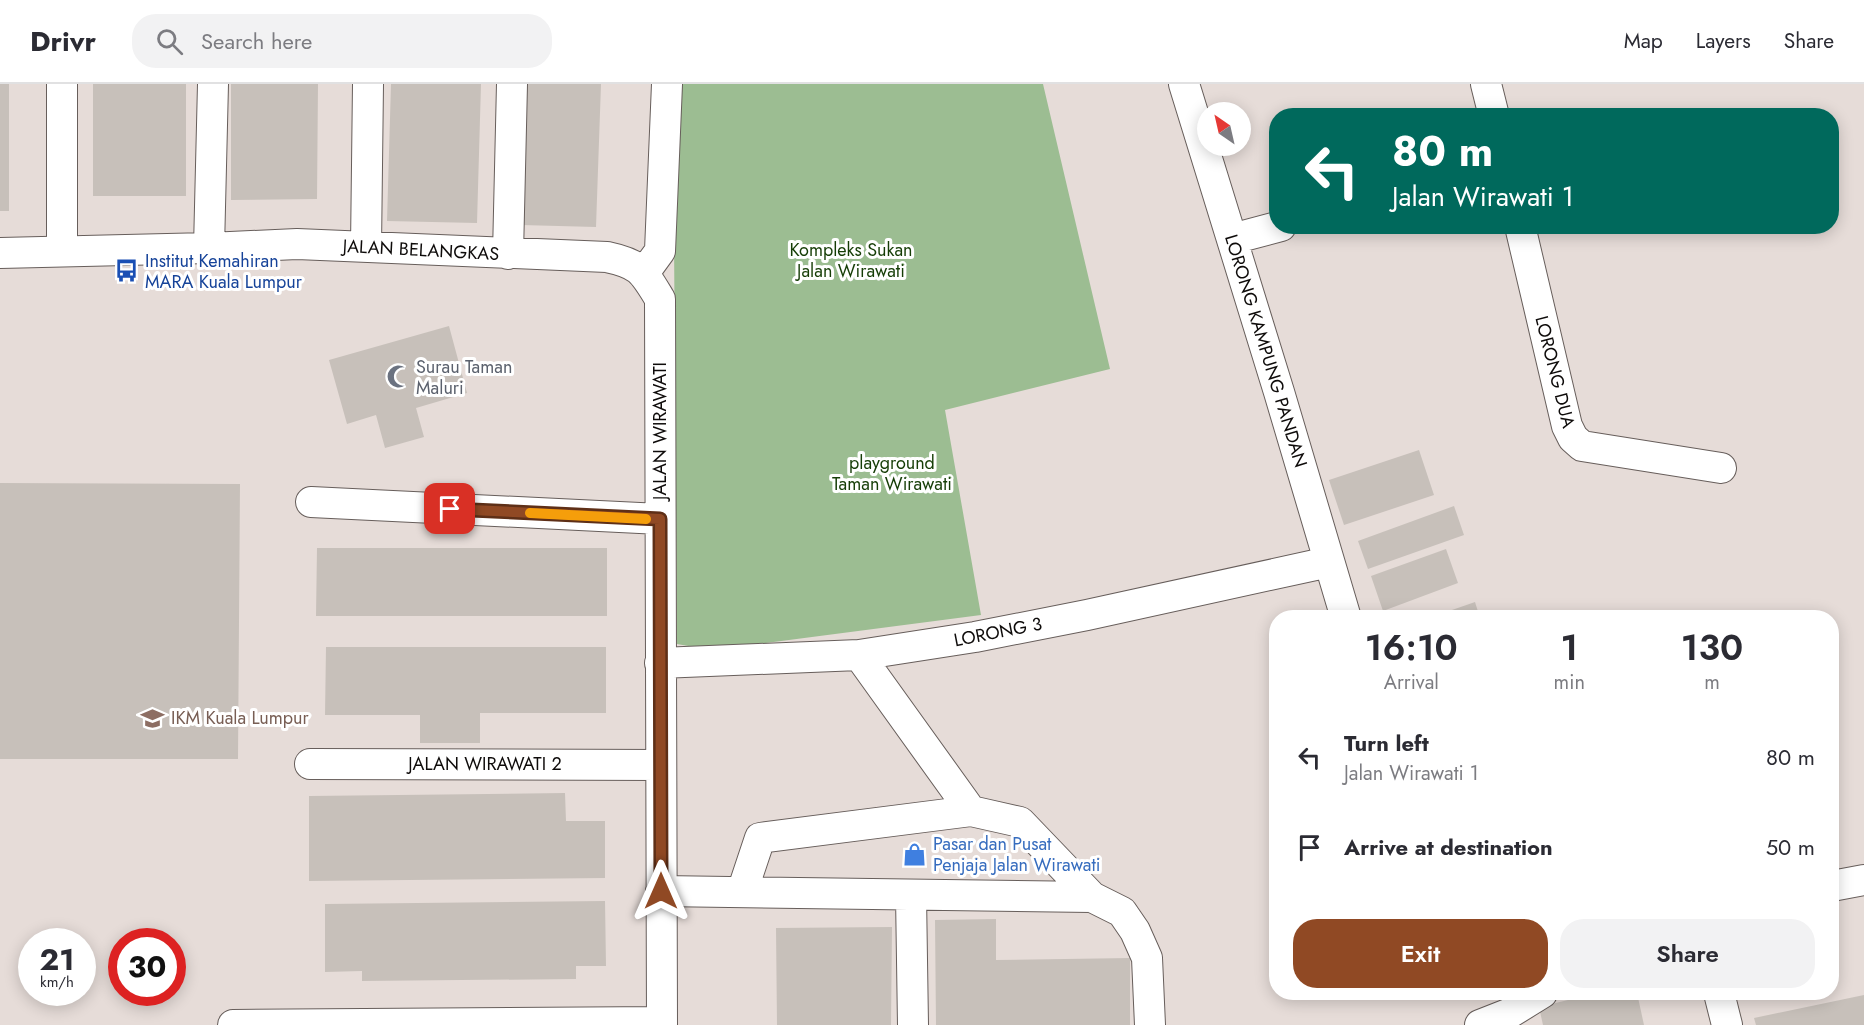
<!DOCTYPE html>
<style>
:root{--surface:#fff;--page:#f2f2f3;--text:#2b2b33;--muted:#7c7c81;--line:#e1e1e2;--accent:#904924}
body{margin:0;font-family:Jost,sans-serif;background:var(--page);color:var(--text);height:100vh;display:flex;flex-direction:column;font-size:22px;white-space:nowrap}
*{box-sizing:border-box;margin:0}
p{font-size:20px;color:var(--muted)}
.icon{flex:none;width:33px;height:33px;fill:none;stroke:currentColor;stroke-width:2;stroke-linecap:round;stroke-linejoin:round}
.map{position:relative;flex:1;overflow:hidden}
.panel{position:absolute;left:1269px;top:526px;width:570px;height:390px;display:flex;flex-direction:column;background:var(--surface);border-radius:24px;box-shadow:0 3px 15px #0003}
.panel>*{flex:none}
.guide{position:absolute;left:1269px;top:24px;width:570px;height:126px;border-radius:24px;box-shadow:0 3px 15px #0003;background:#00695c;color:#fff;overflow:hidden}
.needle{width:39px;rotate:326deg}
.controls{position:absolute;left:1197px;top:18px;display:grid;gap:12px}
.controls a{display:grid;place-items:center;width:54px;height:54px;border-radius:50%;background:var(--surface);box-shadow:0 3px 15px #0003;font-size:30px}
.speed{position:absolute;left:18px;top:844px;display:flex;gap:12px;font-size:30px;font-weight:700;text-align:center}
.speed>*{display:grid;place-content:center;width:78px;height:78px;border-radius:50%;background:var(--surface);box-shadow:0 3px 15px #0003;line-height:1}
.speed small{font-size:15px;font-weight:400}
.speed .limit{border:9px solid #d22;background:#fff;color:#111}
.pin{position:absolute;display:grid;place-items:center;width:51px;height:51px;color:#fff;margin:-26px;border-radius:12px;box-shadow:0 3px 9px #0006}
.me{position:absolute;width:66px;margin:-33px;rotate:0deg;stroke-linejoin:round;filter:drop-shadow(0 0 4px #0008)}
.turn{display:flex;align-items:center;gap:21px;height:126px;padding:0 24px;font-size:27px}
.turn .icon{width:78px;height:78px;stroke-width:2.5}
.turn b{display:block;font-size:42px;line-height:51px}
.eta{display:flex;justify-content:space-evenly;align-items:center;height:102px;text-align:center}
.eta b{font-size:36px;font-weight:600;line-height:42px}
.button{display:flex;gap:12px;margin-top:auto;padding:12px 24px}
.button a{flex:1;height:69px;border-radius:24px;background:var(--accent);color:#fff;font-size:24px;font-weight:600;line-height:69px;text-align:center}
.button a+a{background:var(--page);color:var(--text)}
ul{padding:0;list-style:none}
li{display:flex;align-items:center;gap:18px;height:90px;padding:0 24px}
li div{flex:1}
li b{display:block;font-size:22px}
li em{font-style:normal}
header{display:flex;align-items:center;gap:36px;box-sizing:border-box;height:84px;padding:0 30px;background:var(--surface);border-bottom:2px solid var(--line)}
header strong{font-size:28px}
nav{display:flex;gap:33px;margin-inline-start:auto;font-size:21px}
.search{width:420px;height:54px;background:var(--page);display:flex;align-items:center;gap:15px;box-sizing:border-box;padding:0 21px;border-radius:24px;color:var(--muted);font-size:22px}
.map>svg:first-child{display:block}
.green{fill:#9cbd92}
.building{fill:#c7c0ba}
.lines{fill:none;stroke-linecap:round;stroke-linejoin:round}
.minor-casing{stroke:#675e5b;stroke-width:32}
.minor{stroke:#fff;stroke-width:30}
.route-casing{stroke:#5e2f17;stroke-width:15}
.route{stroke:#904924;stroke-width:10}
.slow{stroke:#f59e0b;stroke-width:10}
.labels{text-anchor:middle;stroke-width:6;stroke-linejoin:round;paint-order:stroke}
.street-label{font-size:18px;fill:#0e0b0a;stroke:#fff}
.park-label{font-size:18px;fill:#153d06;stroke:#fff}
.transit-label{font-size:18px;fill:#164399;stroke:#fff;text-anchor:start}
.worship-label{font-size:18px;fill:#5b616d;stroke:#fff;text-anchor:start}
.education-label{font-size:18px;fill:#785e54;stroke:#fff;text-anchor:start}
.shop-label{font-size:18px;fill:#366cbe;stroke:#fff;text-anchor:start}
</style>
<header>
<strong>Drivr</strong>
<div class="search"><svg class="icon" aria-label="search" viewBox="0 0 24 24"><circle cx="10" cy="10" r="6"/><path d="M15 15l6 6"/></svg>Search here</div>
<nav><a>Map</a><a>Layers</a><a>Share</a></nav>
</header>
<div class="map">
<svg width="1864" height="941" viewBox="0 0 1864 941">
<rect width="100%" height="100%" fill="#e6dcd8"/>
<path class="green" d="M 678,0 L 1043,0 L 1110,285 L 945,326 L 981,531 L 711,566 L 677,560 L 674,155 Z"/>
<path class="building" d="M 0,0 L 9,0 L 9,127 L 0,127 Z
M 93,0 L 186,0 L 186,112 L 93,112 Z
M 231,0 L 318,0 L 317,115 L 231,116 Z
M 391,0 L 481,0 L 477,139 L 387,137 Z
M 522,0 L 601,0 L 596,143 L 521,141 Z
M 449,242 L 467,309 L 416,324 L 424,353 L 385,364 L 376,331 L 347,340 L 329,276 Z
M 1419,366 L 1434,411 L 1344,441 L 1329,396 Z
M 0,399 L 240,400 L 238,675 L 0,675 Z
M 1454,422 L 1464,451 L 1368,485 L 1358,457 Z
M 317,464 L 607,464 L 607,532 L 316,532 Z
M 1446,465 L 1458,499 L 1383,527 L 1371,492 Z
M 1475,518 L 1480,534 L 1429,534 Z
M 326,563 L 606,563 L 606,629 L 480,629 L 480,659 L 420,659 L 420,631 L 325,631 Z
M 565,709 L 566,737 L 605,737 L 605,794 L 309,797 L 309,712 Z
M 605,817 L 606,882 L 576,882 L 576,895 L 362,897 L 362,887 L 325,888 L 325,820 Z
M 996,835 L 996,876 L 1130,874 L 1130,941 L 936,941 L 935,836 Z
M 892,843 L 891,941 L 777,941 L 776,844 Z
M 1597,909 L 1637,909 L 1644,941 L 1543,941 L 1539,923 Z
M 1864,911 L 1864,941 L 1756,941 L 1754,934 Z"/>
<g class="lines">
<defs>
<path id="minor" d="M 62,0 L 62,167
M 1184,0 L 1279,308 L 1346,534
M 1486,0 L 1494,32
M 1520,142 L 1567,342 L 1573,354 L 1582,362 L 1721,384
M 1232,155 L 1281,142
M 366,163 L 368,0
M 209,164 L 213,0
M 0,169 L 209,164 L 297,160 L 607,173 C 640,180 643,187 660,215 L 662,941
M 508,170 L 512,0
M 644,189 L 660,167 L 667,0
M 311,418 L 660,435
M 859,571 L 971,727
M 660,579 L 859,571 L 975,553 L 1087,531 L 1329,478
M 310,680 L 661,681
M 1832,802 L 1864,796
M 661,807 L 1092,813 L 1122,828 L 1135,847 L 1147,874 L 1150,941
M 742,808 L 760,754 L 971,727 L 1020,738 L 1092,813
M 911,811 L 913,941
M 1719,909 L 1727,941
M 233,941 L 662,938
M 1480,941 L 1508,930 L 1542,909"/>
</defs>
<use href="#minor" class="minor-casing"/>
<use href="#minor" class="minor"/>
</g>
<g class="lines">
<defs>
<path id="route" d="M 450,425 L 660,435 L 661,807"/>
</defs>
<use href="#route" class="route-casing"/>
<use href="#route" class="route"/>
<path class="slow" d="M 530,429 L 646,435"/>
</g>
<defs>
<symbol id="bus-bare" viewBox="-9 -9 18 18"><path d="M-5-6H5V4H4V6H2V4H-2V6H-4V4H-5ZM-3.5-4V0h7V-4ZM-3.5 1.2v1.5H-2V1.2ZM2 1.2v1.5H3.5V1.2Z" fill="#1a4fb4" stroke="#fff" stroke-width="2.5" paint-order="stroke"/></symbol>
<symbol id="mosque-bare" viewBox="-9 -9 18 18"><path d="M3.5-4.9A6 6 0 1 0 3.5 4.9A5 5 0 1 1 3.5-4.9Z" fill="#6b7280" stroke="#fff" stroke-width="2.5" paint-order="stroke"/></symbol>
<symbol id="university-bare" viewBox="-9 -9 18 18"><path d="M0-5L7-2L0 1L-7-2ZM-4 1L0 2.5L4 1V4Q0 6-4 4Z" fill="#8d6e63" stroke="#fff" stroke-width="2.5" paint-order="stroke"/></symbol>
<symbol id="shop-bare" viewBox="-9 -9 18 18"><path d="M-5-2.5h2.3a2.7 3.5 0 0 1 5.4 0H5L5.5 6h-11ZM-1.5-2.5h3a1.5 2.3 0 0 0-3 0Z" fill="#3f7fe0" stroke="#fff" stroke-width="2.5" paint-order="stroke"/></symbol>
</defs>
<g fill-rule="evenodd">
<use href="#bus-bare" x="110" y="170" width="33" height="33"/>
<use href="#mosque-bare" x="382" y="276" width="33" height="33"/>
<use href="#university-bare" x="136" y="618" width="33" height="33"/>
<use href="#shop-bare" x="898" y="754" width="33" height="33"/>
</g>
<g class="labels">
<g class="street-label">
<text transform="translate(421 166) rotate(3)" y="6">JALAN BELANGKAS</text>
<text transform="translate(1266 267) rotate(73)" y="6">LORONG KAMPUNG PANDAN</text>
<text transform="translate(1555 288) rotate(76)" y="6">LORONG DUA</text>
<text transform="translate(660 347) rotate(-90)" y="6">JALAN WIRAWATI</text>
<text transform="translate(998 548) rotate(-11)" y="6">LORONG 3</text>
<text x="485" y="686">JALAN WIRAWATI 2</text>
</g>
<g class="park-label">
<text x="851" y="172">Kompleks Sukan<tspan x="851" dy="21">Jalan Wirawati</tspan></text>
<text x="892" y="385">playground<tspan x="892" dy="21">Taman Wirawati</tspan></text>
</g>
<g class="transit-label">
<text x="145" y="183">Institut Kemahiran<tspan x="145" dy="21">MARA Kuala Lumpur</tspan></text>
</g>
<g class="worship-label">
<text x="416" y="289">Surau Taman<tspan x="416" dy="21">Maluri</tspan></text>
</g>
<g class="education-label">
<text x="171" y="640">IKM Kuala Lumpur</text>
</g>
<g class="shop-label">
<text x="933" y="766">Pasar dan Pusat<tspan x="933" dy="21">Penjaja Jalan Wirawati</tspan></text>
</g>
</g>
</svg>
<div class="controls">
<a><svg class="needle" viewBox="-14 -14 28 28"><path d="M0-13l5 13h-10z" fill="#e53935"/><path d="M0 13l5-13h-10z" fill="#7c7c81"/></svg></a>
</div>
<div class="speed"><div>21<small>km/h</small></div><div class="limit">30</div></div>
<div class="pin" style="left:450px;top:425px;background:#d93025"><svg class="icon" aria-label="arrive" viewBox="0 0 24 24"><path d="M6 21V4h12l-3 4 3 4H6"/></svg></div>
<svg class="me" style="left:661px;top:807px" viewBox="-20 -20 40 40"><path d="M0-17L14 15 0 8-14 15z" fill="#904924" stroke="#fff" stroke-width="4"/></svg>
<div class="guide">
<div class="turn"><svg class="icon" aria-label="left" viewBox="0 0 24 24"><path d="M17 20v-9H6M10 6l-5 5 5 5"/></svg><div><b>80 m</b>Jalan Wirawati 1</div></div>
</div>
<section class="panel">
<div class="eta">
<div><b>16:10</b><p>Arrival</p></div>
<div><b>1</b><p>min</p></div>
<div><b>130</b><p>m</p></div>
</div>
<ul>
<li><svg class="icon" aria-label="left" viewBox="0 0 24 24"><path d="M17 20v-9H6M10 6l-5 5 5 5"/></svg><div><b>Turn left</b><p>Jalan Wirawati 1</p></div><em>80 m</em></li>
<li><svg class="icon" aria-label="arrive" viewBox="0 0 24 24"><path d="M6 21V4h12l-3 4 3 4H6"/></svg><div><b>Arrive at destination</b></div><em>50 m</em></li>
</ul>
<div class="button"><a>Exit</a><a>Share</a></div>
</section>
</div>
